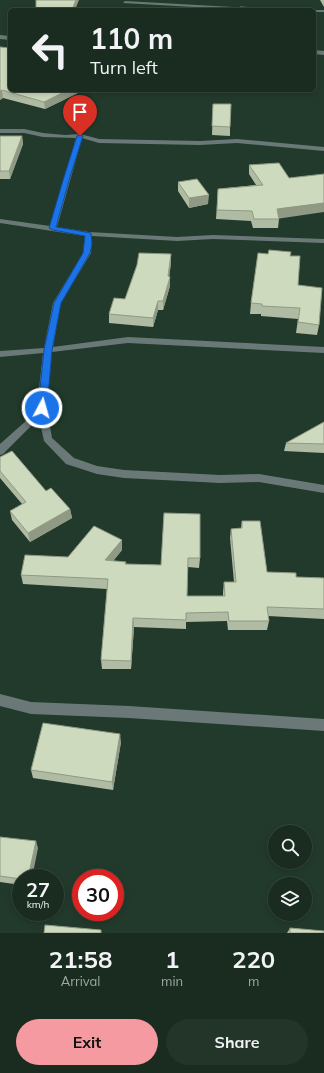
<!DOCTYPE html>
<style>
:root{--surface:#1a2c20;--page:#233429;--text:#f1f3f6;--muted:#9fa7a5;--line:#38483e;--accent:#f49aa0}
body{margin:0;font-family:Mulish,sans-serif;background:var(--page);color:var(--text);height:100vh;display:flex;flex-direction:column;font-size:15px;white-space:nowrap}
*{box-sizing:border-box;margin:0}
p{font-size:13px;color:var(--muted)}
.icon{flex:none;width:22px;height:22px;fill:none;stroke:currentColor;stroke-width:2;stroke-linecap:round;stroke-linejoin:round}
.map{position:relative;height:933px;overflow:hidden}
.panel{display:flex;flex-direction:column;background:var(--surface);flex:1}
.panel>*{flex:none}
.hud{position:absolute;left:8px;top:8px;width:308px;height:84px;border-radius:6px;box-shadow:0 2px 6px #0003,0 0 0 1px var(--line);background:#1a2c20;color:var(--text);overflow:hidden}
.tools{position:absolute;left:268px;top:825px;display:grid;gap:8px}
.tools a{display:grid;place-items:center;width:44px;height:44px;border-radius:50%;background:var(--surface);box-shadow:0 2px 6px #0003,0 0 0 1px var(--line);font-size:20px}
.speed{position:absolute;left:12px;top:869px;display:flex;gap:8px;font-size:20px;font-weight:700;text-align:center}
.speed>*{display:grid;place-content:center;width:52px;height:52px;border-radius:50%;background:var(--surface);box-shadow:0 2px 6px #0003,0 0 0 1px var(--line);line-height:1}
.speed small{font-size:10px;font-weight:400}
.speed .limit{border:6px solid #d22;background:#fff;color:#111}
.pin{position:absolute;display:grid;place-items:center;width:34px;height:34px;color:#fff;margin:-41px -17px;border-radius:50% 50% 50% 0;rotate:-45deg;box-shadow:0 0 4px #0007}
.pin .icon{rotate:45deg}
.me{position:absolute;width:44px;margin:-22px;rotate:6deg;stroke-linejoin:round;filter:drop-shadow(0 0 3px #0008)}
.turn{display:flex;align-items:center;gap:14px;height:84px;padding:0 16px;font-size:18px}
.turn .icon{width:52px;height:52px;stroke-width:2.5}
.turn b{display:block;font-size:28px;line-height:34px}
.eta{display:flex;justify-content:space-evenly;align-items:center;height:68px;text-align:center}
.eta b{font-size:24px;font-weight:700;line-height:28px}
.action{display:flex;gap:8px;margin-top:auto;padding:8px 16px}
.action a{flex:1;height:46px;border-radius:24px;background:var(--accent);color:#111;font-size:16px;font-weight:700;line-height:46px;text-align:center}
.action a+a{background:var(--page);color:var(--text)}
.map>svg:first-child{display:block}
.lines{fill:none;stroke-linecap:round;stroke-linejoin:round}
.minor{fill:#6a7977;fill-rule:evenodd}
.wall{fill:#b0bba3}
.shaded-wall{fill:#909984}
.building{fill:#cddabd;stroke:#909984}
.route{fill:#1a73e8;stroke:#114b97}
</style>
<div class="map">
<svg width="324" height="933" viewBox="0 0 324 933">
<rect width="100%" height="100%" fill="#223a2b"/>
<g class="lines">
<path class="minor" d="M 125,1 L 272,9 L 274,10 L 246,10 L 123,3 Z
M 312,10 L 324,10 L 324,12 L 314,12 L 314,10 Z
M 0,35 L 10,36 L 10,40 L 0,39 Z
M 314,50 L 324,51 L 324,55 L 314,54 Z
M 0,129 L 24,129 L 43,133 L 65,135 L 80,134 L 99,139 L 200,141 L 237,139 L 324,147 L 324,151 L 237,143 L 200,145 L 99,143 L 82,138 L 57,227 L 89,232 L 177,237 L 213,235 L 324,239 L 324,243 L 213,239 L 177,241 L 92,236 L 91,253 L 61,303 L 53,347 L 128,337 L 324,347 L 324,353 L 128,343 L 52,352 L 47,408 L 52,438 L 74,458 L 97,466 L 124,470 L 220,475 L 259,474 L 324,485 L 324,493 L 259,482 L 220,483 L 124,478 L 97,474 L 66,464 L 44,441 L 39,418 L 3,454 L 0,455 L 0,444 L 27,420 L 37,407 L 43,353 L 0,357 L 0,351 L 44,348 L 53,303 L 83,253 L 85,236 L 0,223 L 0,219 L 50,226 L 76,138 L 43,137 L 24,133 L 0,133 Z
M 0,694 L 31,702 L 129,706 L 324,719 L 324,731 L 129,718 L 31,714 L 0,706 Z"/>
</g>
<path class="wall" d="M 320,0 L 324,0 L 324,7 Z
M 0,47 L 10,90 L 84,90 L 45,109 L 3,98 L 0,100 Z
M 213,104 L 230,127 L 230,136 L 212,135 Z
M 0,136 L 22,136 L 23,144 L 10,179 L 0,179 Z
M 279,163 L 279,219 L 278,228 L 253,228 L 251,221 L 216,219 L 218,189 L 256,185 L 249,174 L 249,165 Z
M 178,182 L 208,204 L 189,208 L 178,191 Z
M 171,254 L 171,263 L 169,277 L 170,277 L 170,286 L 163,310 L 158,310 L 153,327 L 109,323 L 109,314 Z
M 290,256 L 298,285 L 319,325 L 317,335 L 296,333 L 298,319 L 261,316 L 261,314 L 250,314 L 251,303 Z
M 324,422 L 324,453 L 284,451 L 286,443 Z
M 0,457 L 70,509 L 72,518 L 30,542 L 12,520 L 10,511 L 22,504 L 0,478 Z
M 164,513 L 200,558 L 199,568 L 188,567 L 187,596 L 223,596 L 223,592 L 224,582 L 234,582 L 230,538 L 231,529 L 241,528 L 242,521 L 267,572 L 296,577 L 324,578 L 324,619 L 268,616 L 269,621 L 267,630 L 228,630 L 227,621 L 186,622 L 186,629 L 134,627 L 131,669 L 102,669 L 101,660 L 107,589 L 23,584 L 21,575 L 68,557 L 122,550 L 113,561 L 126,562 L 126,564 L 161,565 Z
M 121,742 L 113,790 L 33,778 L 31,770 Z
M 0,837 L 38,848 L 21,878 L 21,885 L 0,882 Z
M 290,928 L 324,933 L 287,933 Z"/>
<path class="shaded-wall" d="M 76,0 L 79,0 L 75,10 L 72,10 Z
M 2,90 L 3,98 L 0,100 L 0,91 Z
M 68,90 L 84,90 L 45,109 L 44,102 Z
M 22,136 L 23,144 L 10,179 L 9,171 Z
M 209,195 L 208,204 L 189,208 L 189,198 Z
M 324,203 L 324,212 L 276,219 L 277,209 Z
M 171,254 L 171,263 L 168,285 L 170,277 L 170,286 L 163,310 L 163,301 L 168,276 Z
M 158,301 L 158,310 L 153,327 L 153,318 Z
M 70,509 L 72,518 L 30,542 L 28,533 Z
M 122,540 L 122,550 L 106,570 L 105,560 Z
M 133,618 L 134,627 L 131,669 L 131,661 Z
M 120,734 L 121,742 L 113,790 L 112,782 Z
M 36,841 L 38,848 L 32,878 L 28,878 Z"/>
<path class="building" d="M 36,0 L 76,0 L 72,10 L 37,10 L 38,9 L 36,8 Z
M 240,7 L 256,8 L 256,10 L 258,10 L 239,10 Z
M 0,47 L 10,48 L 10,47 L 10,90 L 68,90 L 44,102 L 2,90 L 0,91 Z
M 213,104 L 231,104 L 230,127 L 212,126 Z
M 0,136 L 22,136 L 9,171 L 0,171 Z
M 279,163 L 289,178 L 324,174 L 324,203 L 277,209 L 279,219 L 254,219 L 252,211 L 217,210 L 218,189 L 263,185 L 249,165 Z
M 197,179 L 209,195 L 189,198 L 178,182 Z
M 269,250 L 291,252 L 290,256 L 300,256 L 298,285 L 322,288 L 319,325 L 298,322 L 300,308 L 262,306 L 262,304 L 251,303 L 258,253 L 268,254 Z
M 139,253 L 171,254 L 168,276 L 170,277 L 163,301 L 158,301 L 153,318 L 109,314 L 114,298 L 125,299 L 137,265 Z
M 324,422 L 324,444 L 286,443 Z
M 12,451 L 46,491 L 51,488 L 70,509 L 28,533 L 10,511 L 26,502 L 0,471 L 0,457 Z
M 164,513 L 200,514 L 200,558 L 188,558 L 187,596 L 225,596 L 224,582 L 236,582 L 231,529 L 242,528 L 242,521 L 260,521 L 267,572 L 296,573 L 296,577 L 324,578 L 324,609 L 267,607 L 269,621 L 229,621 L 228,612 L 186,613 L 186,620 L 133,618 L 131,661 L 101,660 L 108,579 L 21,575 L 25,555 L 68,557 L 94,526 L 122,540 L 105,560 L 126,562 L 125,564 L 161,565 Z
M 43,723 L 120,734 L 112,782 L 31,770 Z
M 0,837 L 36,841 L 28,878 L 21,878 L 21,879 L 0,876 Z
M 45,925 L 101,930 L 101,933 L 44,933 Z
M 290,928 L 324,931 L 324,933 L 290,933 Z"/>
<path class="route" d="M 80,135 L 83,136 L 70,177 L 56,227 L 91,233 L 92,244 L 90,253 L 61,303 L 52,350 L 47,408 L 42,411 L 38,408 L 44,350 L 54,303 L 83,253 L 85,236 L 53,230 L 49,228 L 64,177 L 77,136 Z"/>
</svg>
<div class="tools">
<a><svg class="icon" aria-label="search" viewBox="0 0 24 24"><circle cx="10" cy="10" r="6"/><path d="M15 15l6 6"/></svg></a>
<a><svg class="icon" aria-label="layers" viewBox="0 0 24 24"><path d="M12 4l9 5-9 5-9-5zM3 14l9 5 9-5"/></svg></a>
</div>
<div class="speed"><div>27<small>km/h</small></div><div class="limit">30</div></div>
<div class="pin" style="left:80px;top:136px;background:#d93025"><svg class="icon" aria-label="arrive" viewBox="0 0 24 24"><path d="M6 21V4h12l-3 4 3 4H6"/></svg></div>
<svg class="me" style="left:42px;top:408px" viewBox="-20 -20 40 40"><circle r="17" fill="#1a73e8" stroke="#fff" stroke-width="3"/><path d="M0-11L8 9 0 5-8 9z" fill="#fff"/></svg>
<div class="hud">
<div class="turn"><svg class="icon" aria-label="left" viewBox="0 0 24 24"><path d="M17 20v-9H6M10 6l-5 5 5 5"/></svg><div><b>110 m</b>Turn left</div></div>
</div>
</div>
<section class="panel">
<div class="eta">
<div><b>21:58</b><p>Arrival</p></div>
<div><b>1</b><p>min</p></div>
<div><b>220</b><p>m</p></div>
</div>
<div class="action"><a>Exit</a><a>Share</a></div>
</section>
